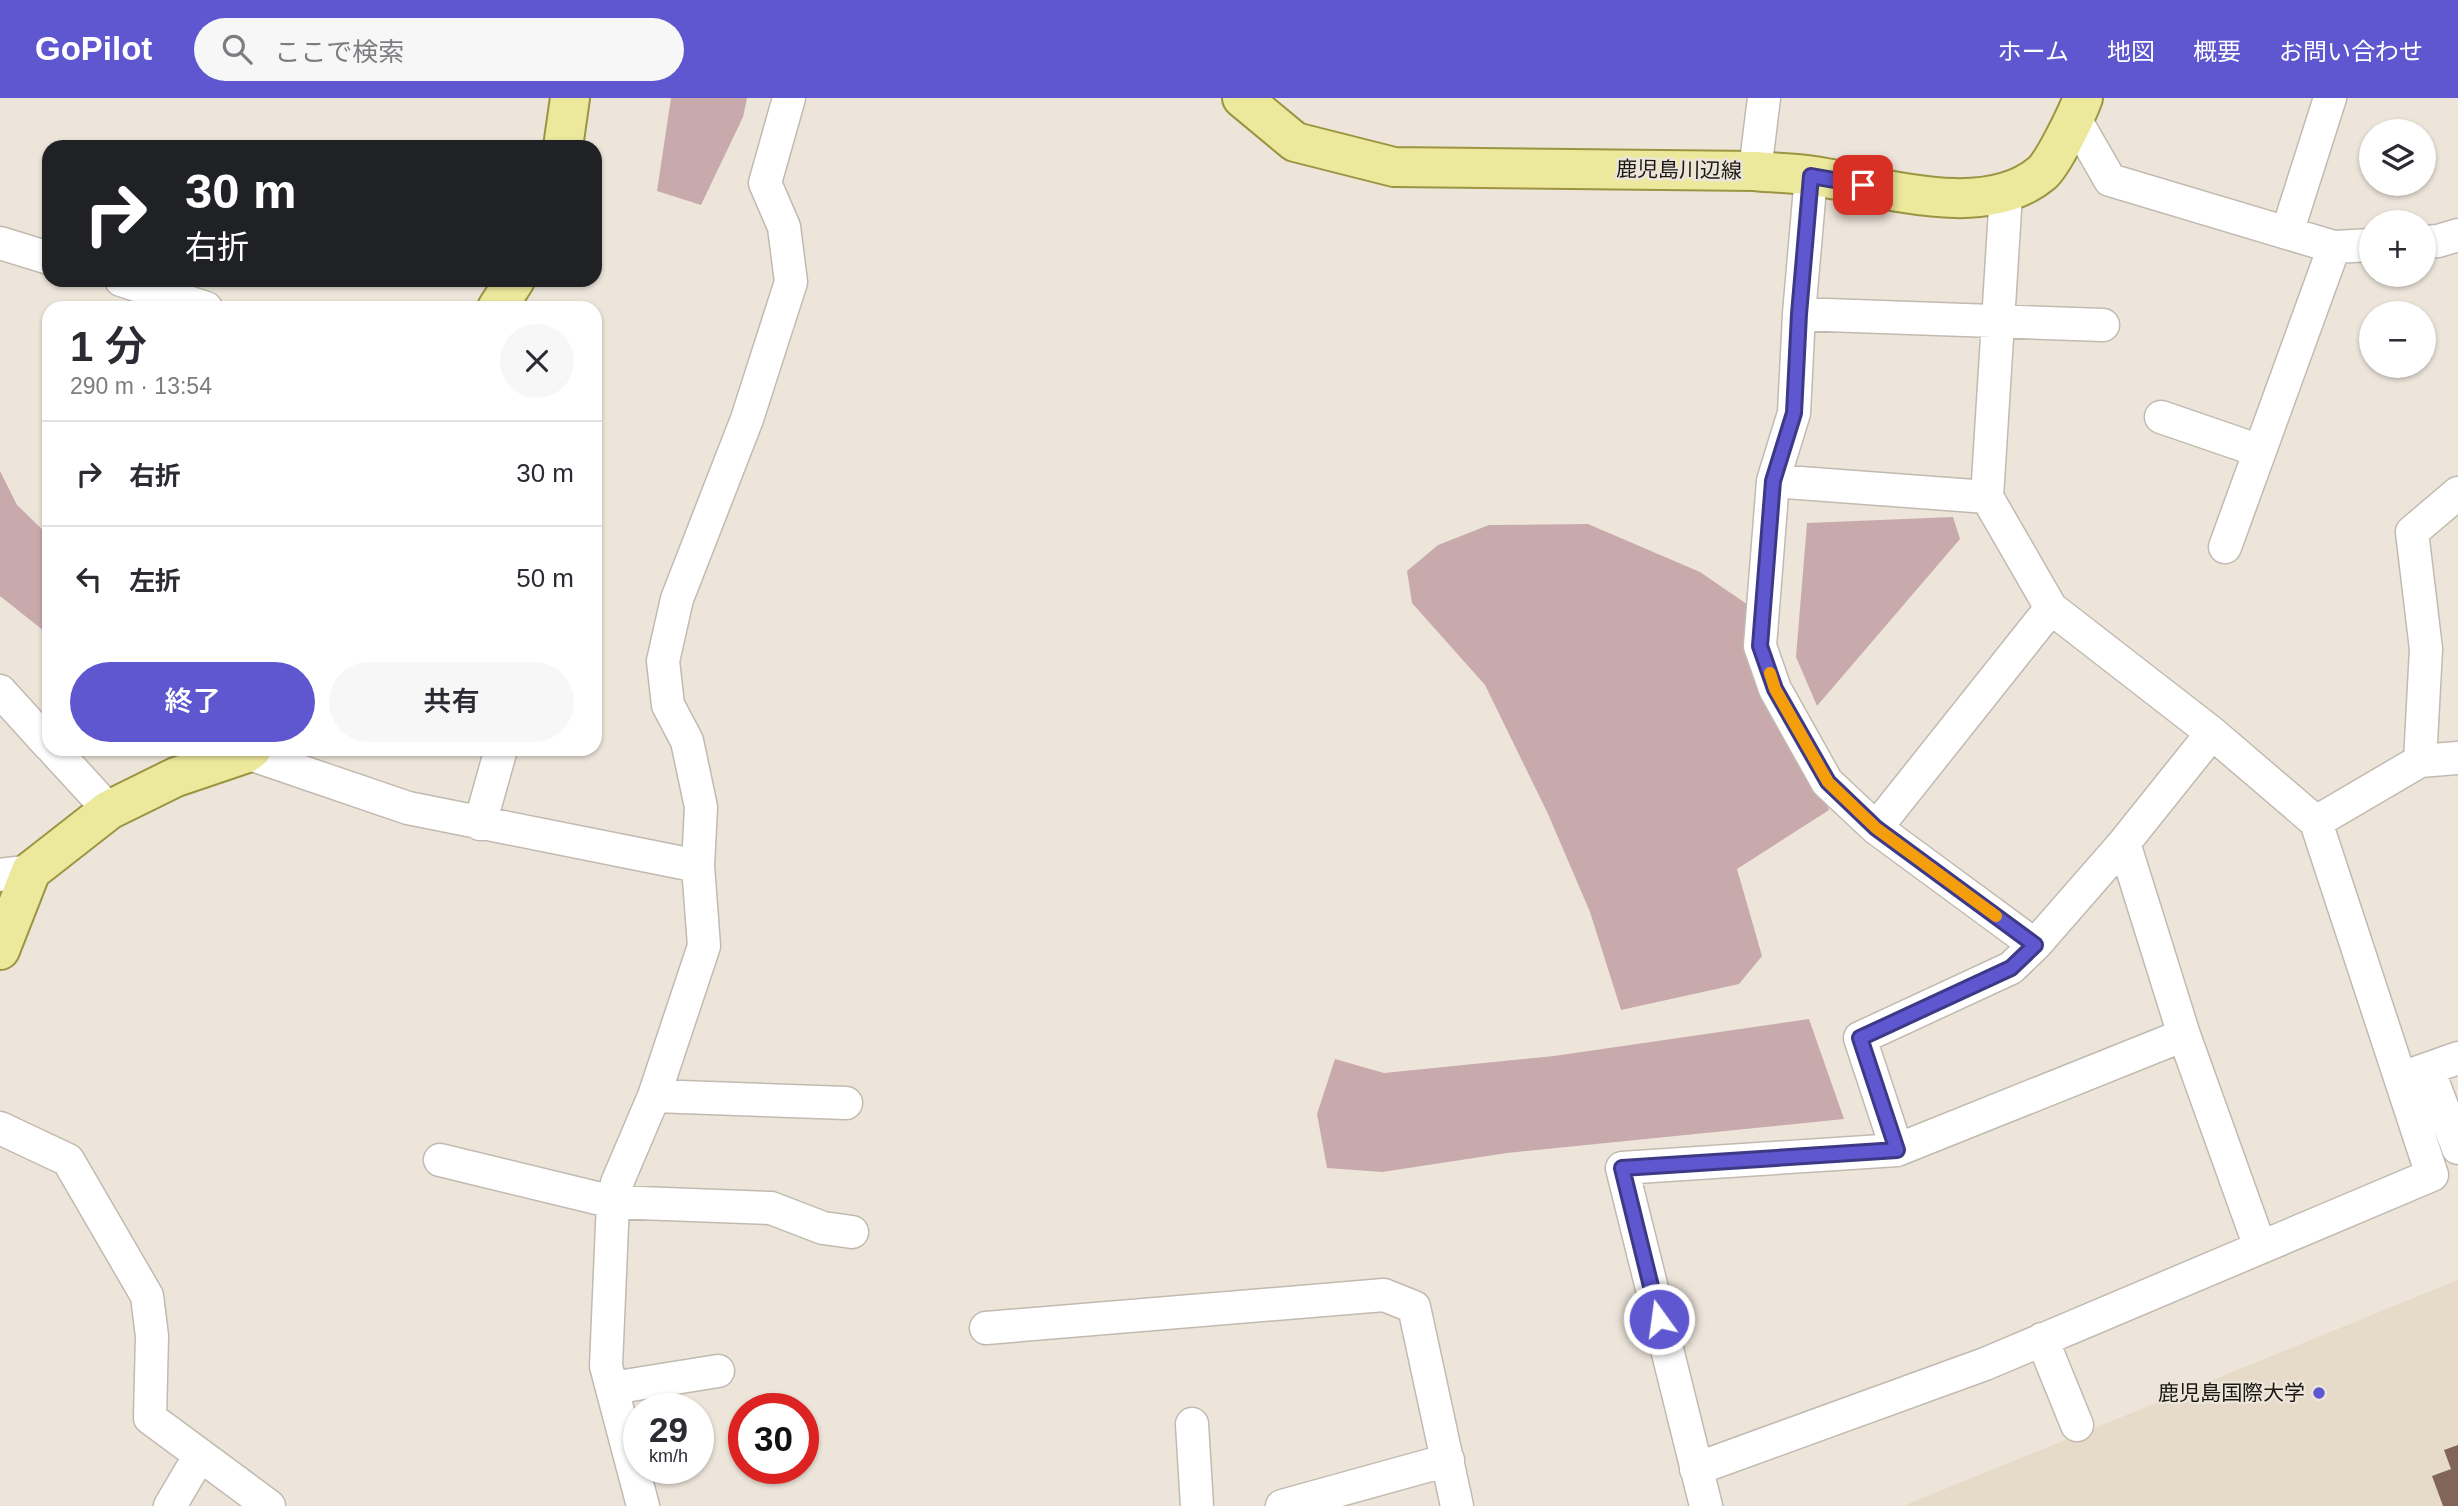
<!DOCTYPE html>
<html lang="ja">
<meta charset="utf-8">
<style>
:root{--surface:#fff;--page:#f7f7f7;--text:#2b2b33;--muted:#7c7c81;--line:#e1e1e2;--accent:#5e57cf}
body{margin:0;font-family:Helvetica,"Noto Sans JP",sans-serif;background:var(--page);color:var(--text);height:100vh;display:flex;flex-direction:column;font-size:26px;white-space:nowrap}
*{box-sizing:border-box;margin:0}
p{font-size:23px;color:var(--muted)}
.icon{flex:none;width:38px;height:38px;fill:none;stroke:currentColor;stroke-width:2;stroke-linecap:round;stroke-linejoin:round}
.map{position:relative;flex:1;overflow:hidden}
.side{position:absolute;left:42px;top:203px;width:560px;height:455px;display:flex;flex-direction:column;background:var(--surface);border-radius:21px;box-shadow:0 2px 5px #0004}
.side>*{flex:none}
.banner{position:absolute;left:42px;top:42px;width:560px;height:147px;border-radius:21px;box-shadow:0 2px 5px #0004;background:#202124;color:#fff;overflow:hidden}
.controls{position:absolute;left:2359px;top:21px;display:grid;gap:14px}
.controls a{display:grid;place-items:center;width:77px;height:77px;border-radius:50%;background:var(--surface);box-shadow:0 2px 5px #0004;font-size:35px}
.speed{position:absolute;left:623px;top:1295px;display:flex;gap:14px;font-size:35px;font-weight:700;text-align:center}
.speed>*{display:grid;place-content:center;width:91px;height:91px;border-radius:50%;background:var(--surface);box-shadow:0 2px 5px #0004;line-height:1}
.speed small{font-size:18px;font-weight:400}
.speed .limit{border:10px solid #d22;background:#fff;color:#111}
.pin{position:absolute;display:grid;place-items:center;width:60px;height:60px;color:#fff;margin:-30px;border-radius:14px;box-shadow:0 4px 10px #0006}
.me{position:absolute;width:77px;margin:-38px;rotate:346deg;stroke-linejoin:round;filter:drop-shadow(0 0 5px #0008)}
.turn{display:flex;align-items:center;gap:24px;height:147px;padding:0 28px;font-size:32px}
.turn .icon{width:91px;height:91px;stroke-width:2.5}
.turn b{display:block;font-size:49px;line-height:60px}
.round{display:grid;place-items:center;flex:none;width:74px;height:74px;border-radius:37px;background:var(--page)}
.head{display:flex;align-items:center;justify-content:space-between;height:119px;padding:0 28px}
h1{font-size:42px;font-weight:600;line-height:52px}
.cta{display:flex;gap:14px;margin-top:auto;padding:14px 28px}
.cta a{flex:1;height:80px;border-radius:42px;background:var(--accent);color:#fff;font-size:28px;font-weight:600;line-height:80px;text-align:center}
.cta a+a{background:var(--page);color:var(--text)}
ul{padding:0;list-style:none}
li{display:flex;align-items:center;gap:21px;height:105px;padding:0 28px;border-top:2px solid var(--line)}
li div{flex:1}
li b{display:block;font-size:26px}
li em{font-style:normal}
header{display:flex;align-items:center;gap:42px;box-sizing:border-box;height:98px;padding:0 35px;background:var(--accent);color:#fff}
header strong{font-size:33px}
nav{display:flex;gap:38px;margin-inline-start:auto;font-size:24px}
.search{width:490px;height:63px;background:var(--page);display:flex;align-items:center;gap:18px;box-sizing:border-box;padding:0 24px;border-radius:38px;color:var(--muted);font-size:26px}
.map>svg:first-child{display:block}
.built{fill:#e6dac8}
.green{fill:#c8aaac}
.building{fill:#826559}
.lines{fill:none;stroke-linecap:round;stroke-linejoin:round}
.minor-casing{stroke:#c2bab0;stroke-width:35}
.primary-casing{stroke:#9b9542;stroke-width:42}
.minor{stroke:#fff;stroke-width:32}
.primary{stroke:#ece89c;stroke-width:38}
.route-casing{stroke:#3d3987;stroke-width:18}
.route{stroke:#5e57cf;stroke-width:12}
.slow{stroke:#f59e0b;stroke-width:12}
.poi-dot{fill:#5e57cf;stroke:#ede5da;stroke-width:2.5}
.labels{text-anchor:middle;stroke-width:5;stroke-linejoin:round;paint-order:stroke}
.street-label{font-size:21px;fill:#1b1814;stroke:#ede5da}
.poi-label{font-size:21px;fill:#1b1814;stroke:#ede5da;text-anchor:end}
</style>
<header>
<strong>GoPilot</strong>
<div class="search"><svg class="icon" aria-label="search" viewBox="0 0 24 24"><circle cx="10" cy="10" r="6"/><path d="M15 15l6 6"/></svg>ここで検索</div>
<nav><a>ホーム</a><a>地図</a><a>概要</a><a>お問い合わせ</a></nav>
</header>
<div class="map">
<svg width="2458" height="1408" viewBox="0 0 2458 1408">
<rect width="100%" height="100%" fill="#ede5da"/>
<path class="built" d="M 2458,1182 L 2458,1408 L 1903,1408 Z"/>
<path class="green" d="M 671,0 L 747,0 L 743,19 L 701,107 L 657,93 Z
M 0,373 L 17,407 L 49,438 L 49,537 L 0,498 Z
M 1953,419 L 1960,441 L 1817,608 L 1796,559 L 1807,425 Z
M 1588,426 L 1700,474 L 1754,511 L 1829,712 L 1737,771 L 1762,858 L 1739,886 L 1621,912 L 1590,814 L 1548,716 L 1485,587 L 1412,505 L 1407,473 L 1438,447 L 1489,427 Z
M 1809,921 L 1844,1021 L 1507,1055 L 1382,1074 L 1327,1070 L 1317,1016 L 1335,961 L 1384,975 L 1554,958 Z"/>
<path class="building" d="M 2458,1347 L 2458,1408 L 2443,1408 L 2432,1378 L 2451,1371 L 2444,1352 Z"/>
<g class="lines">
<defs>
<path id="minor" d="M 2075,21 L 2110,82 L 2334,149 L 2371,147
M 1755,73 L 1764,0
M 1811,78 L 1799,216 L 1794,315 L 1773,383 L 1987,399
M 2287,135 L 2330,0
M 2424,144 L 2438,143 L 2458,137
M 0,145 L 49,160
M 121,182 L 206,210
M 1799,216 L 2103,227
M 2161,319 L 2260,353
M 1773,383 L 1760,548 L 1775,591 L 1827,684 L 1876,730 L 2035,847 L 2124,745 L 2212,635
M 2225,449 L 2334,149
M 0,593 L 49,647
M 53,651 L 109,712
M 247,655 L 408,710 L 698,768 L 704,848 L 654,998 L 617,1085 L 613,1104 L 606,1268 L 643,1408
M 2420,663 L 2426,551 L 2412,434 L 2458,395
M 2316,724 L 2420,663 L 2458,660
M 480,726 L 501,651
M 1876,730 L 2051,510
M 2124,745 L 2184,937 L 2260,1149
M 698,768 L 701,709 L 687,643 L 668,607 L 663,563 L 677,501 L 747,321 L 791,184 L 784,129 L 765,85 L 789,0
M 0,777 L 31,773
M 2428,971 L 2458,1050
M 2410,977 L 2458,960
M 654,998 L 846,1005
M 0,1030 L 68,1062 L 147,1198 L 152,1238 L 150,1320 L 269,1408
M 1897,1052 L 1860,940 L 2011,870 L 2035,847
M 440,1062 L 613,1104 L 771,1110 L 823,1130 L 852,1134
M 986,1230 L 1384,1197 L 1414,1209 L 1457,1408
M 2042,1241 L 2077,1327
M 612,1290 L 718,1273
M 1192,1326 L 1197,1408
M 1696,1371 L 1985,1266 L 2432,1077 L 2316,724 L 2212,635 L 2051,510 L 1987,399 L 2006,96
M 170,1408 L 200,1357
M 1282,1408 L 1448,1362
M 1706,1408 L 1622,1070 L 1897,1052 L 2184,937"/>
<path id="primary" d="M 1242,0 L 1295,44 L 1394,69 L 1755,73 C 1774,75 1794,75 1814,78 C 1881,88 1984,124 2042,75 C 2054,64 2077,16 2083,0
M 563,49 L 570,0
M 497,210 L 515,182
M 0,852 L 31,773 L 109,712 L 176,679 L 247,655 L 252,651"/>
</defs>
<use href="#minor" class="minor-casing"/>
<use href="#primary" class="primary-casing"/>
<use href="#minor" class="minor"/>
<use href="#primary" class="primary"/>
</g>
<g class="lines">
<defs>
<path id="route" d="M 1659,1221 L 1622,1070 L 1897,1052 L 1860,940 L 2011,870 L 2035,847 L 1876,730 L 1828,684 L 1775,591 L 1760,548 L 1773,383 L 1794,315 L 1799,216 L 1811,78 L 1863,87"/>
</defs>
<use href="#route" class="route-casing"/>
<use href="#route" class="route"/>
<path class="slow" d="M 1770,575 L 1775,591 L 1828,684 L 1876,730 L 1996,818"/>
</g>
<circle class="poi-dot" cx="2319" cy="1295" r="7"/>
<g class="labels">
<g class="street-label">
<text transform="translate(1679 72) rotate(1)" y="7">鹿児島川辺線</text>
</g>
<g class="poi-label">
<text x="2305" y="1302">鹿児島国際大学</text>
</g>
</g>
</svg>
<div class="controls">
<a><svg class="icon" aria-label="layers" viewBox="0 0 24 24"><path d="M12 4l9 5-9 5-9-5zM3 14l9 5 9-5"/></svg></a>
<a>+</a>
<a>−</a>
</div>
<div class="speed"><div>29<small>km/h</small></div><div class="limit">30</div></div>
<div class="pin" style="left:1863px;top:87px;background:#d93025"><svg class="icon" aria-label="arrive" viewBox="0 0 24 24"><path d="M6 21V4h12l-3 4 3 4H6"/></svg></div>
<svg class="me" style="left:1659px;top:1221px" viewBox="-20 -20 40 40"><circle r="17" fill="#5e57cf" stroke="#fff" stroke-width="3"/><path d="M0-11L8 9 0 5-8 9z" fill="#fff"/></svg>
<div class="banner">
<div class="turn"><svg class="icon" aria-label="right" viewBox="0 0 24 24"><path d="M7 20v-9h11M14 6l5 5-5 5"/></svg><div><b>30 m</b>右折</div></div>
</div>
<section class="side">
<div class="head"><div><h1>1 分</h1><p>290 m · 13:54</p></div><a class="round"><svg class="icon" aria-label="close" viewBox="0 0 24 24"><path d="M6 6l12 12M18 6L6 18"/></svg></a></div>
<ul>
<li><svg class="icon" aria-label="right" viewBox="0 0 24 24"><path d="M7 20v-9h11M14 6l5 5-5 5"/></svg><div><b>右折</b></div><em>30 m</em></li>
<li><svg class="icon" aria-label="left" viewBox="0 0 24 24"><path d="M17 20v-9H6M10 6l-5 5 5 5"/></svg><div><b>左折</b></div><em>50 m</em></li>
</ul>
<div class="cta"><a>終了</a><a>共有</a></div>
</section>
</div>
